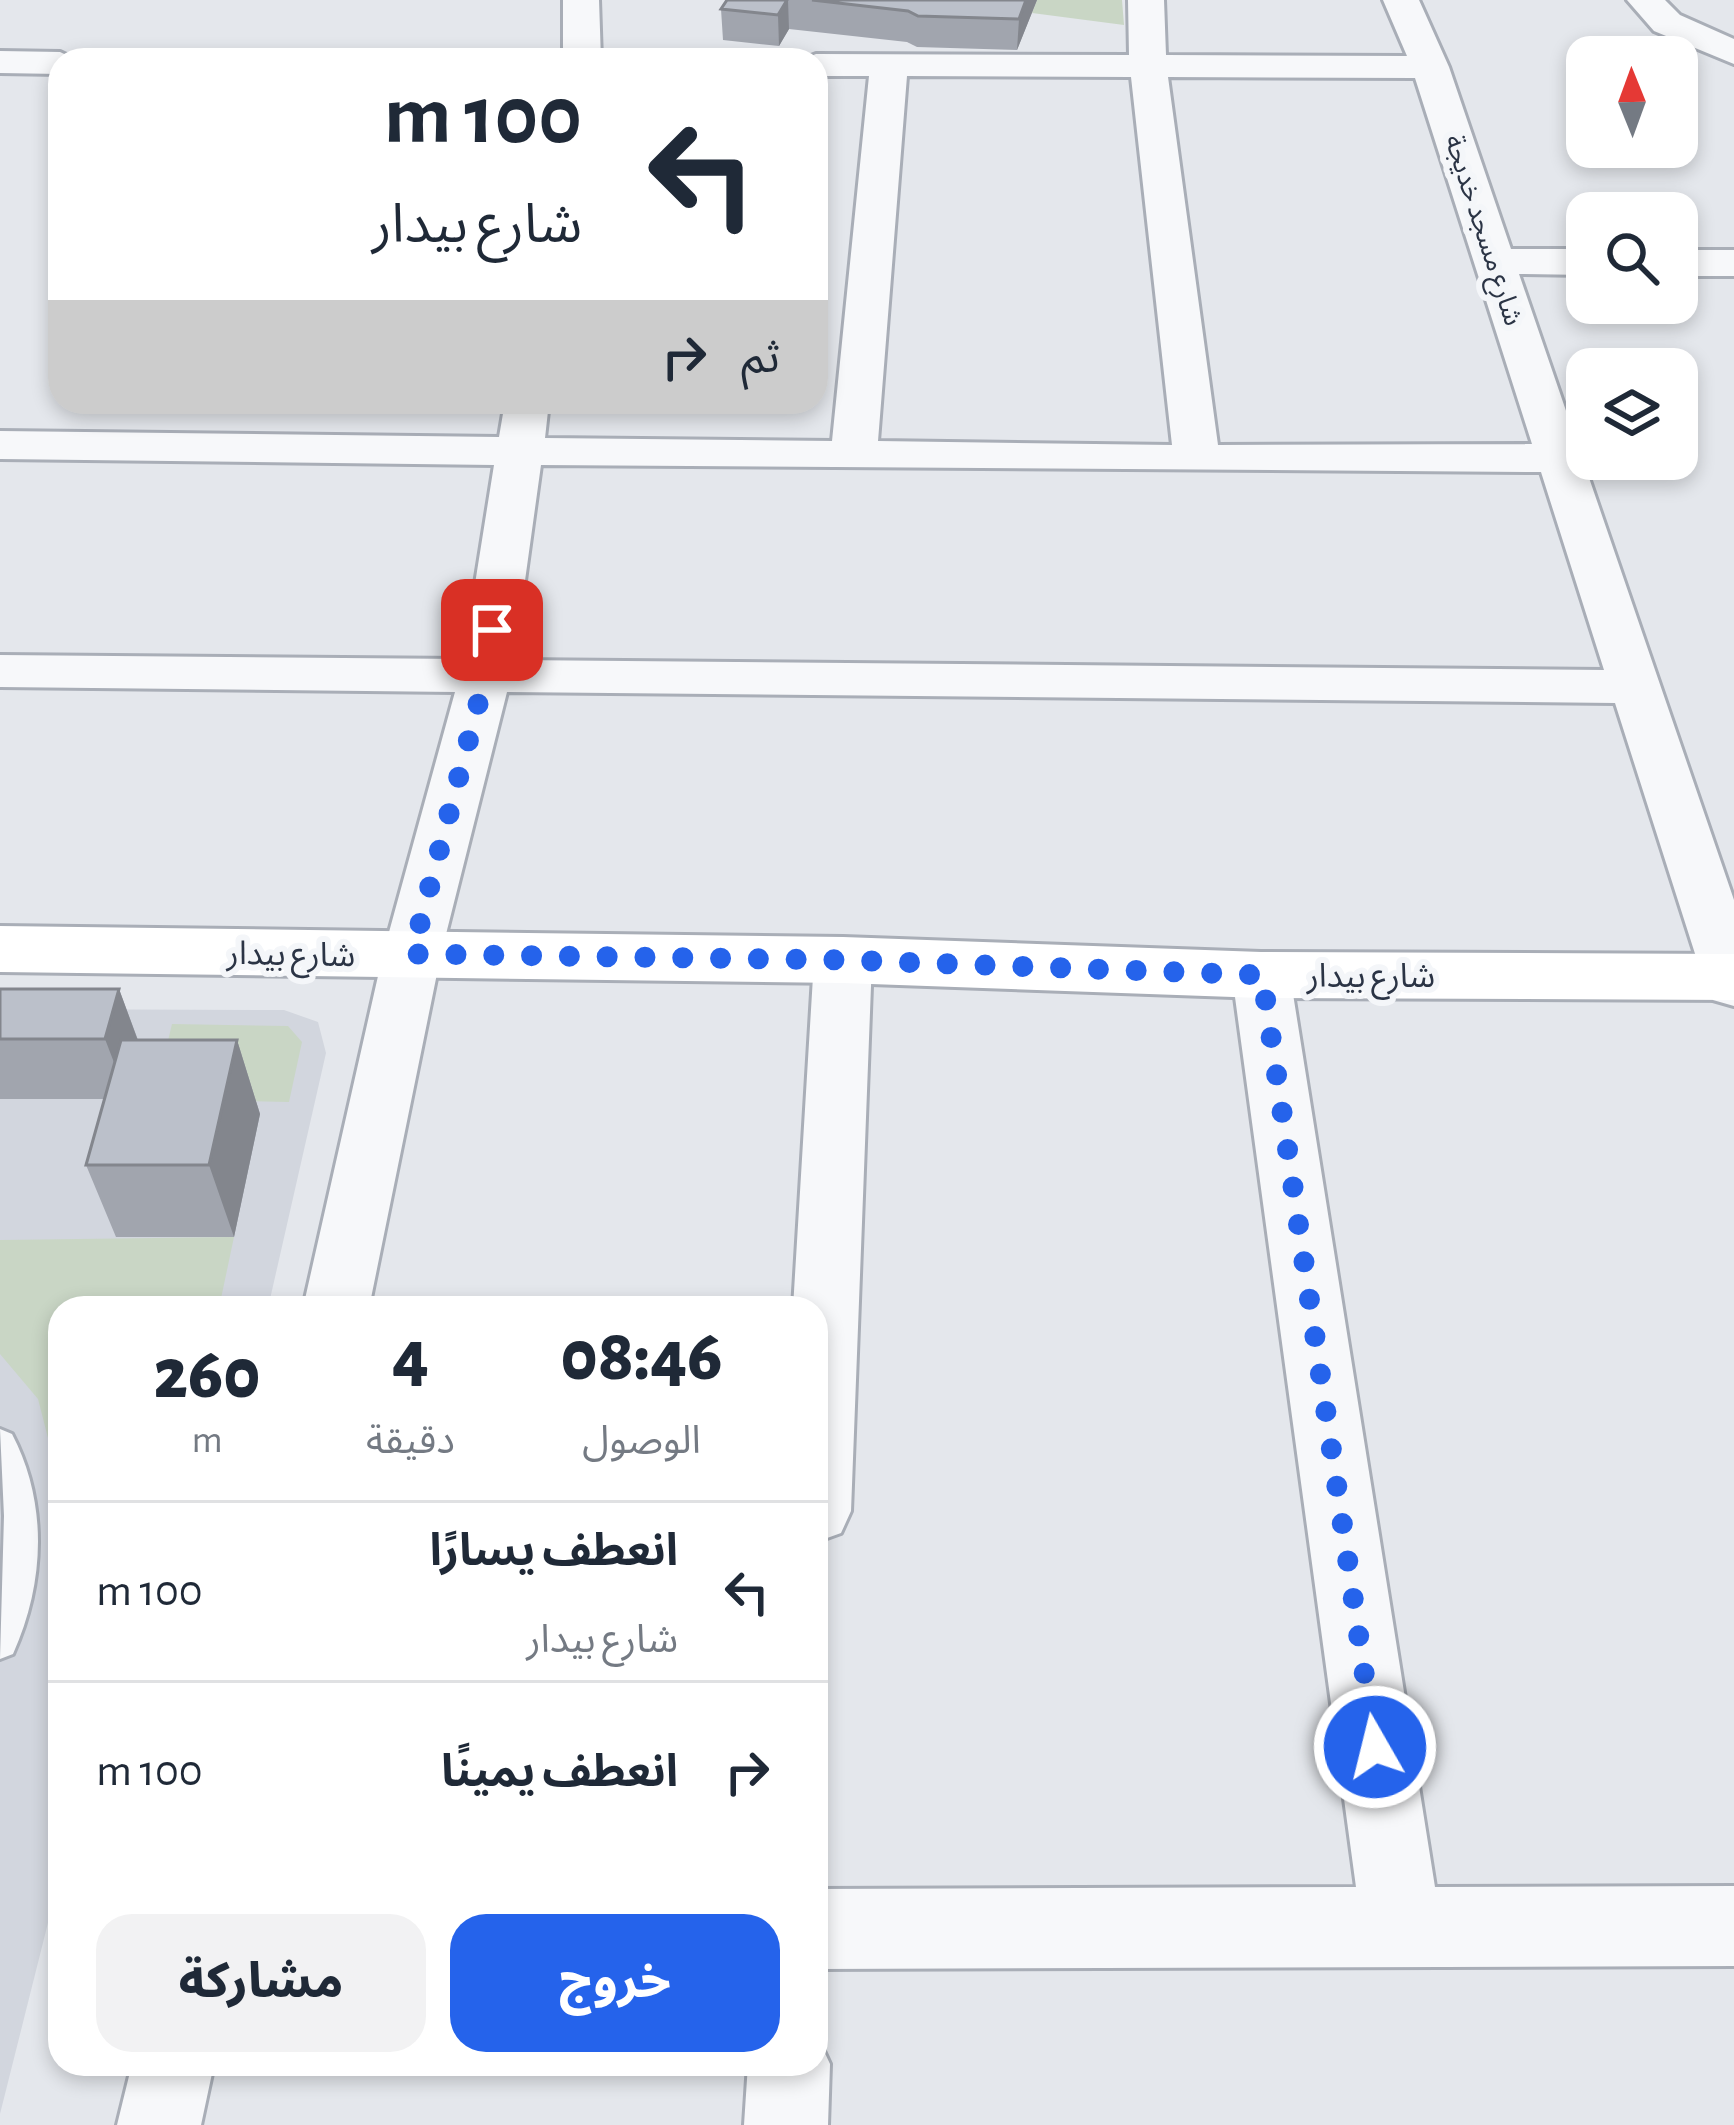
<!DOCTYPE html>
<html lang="ar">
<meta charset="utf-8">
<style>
:root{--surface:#fff;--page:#f2f2f3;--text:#1f2937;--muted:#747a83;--line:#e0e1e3;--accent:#2563eb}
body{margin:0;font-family:"Alegreya Sans","Noto Sans Arabic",sans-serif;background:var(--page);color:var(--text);direction:rtl;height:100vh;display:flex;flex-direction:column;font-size:45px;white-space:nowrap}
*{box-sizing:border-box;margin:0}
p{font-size:39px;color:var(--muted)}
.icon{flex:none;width:66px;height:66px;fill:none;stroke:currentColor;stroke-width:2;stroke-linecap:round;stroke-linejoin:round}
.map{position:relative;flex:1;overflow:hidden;direction:ltr}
.sheet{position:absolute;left:48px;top:1296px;width:780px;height:780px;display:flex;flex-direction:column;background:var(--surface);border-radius:36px;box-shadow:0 6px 18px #0003;direction:rtl}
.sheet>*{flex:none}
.top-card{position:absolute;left:48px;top:48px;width:780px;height:366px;border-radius:36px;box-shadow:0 6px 18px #0003;direction:rtl;background:#fff;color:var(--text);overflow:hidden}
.needle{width:78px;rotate:359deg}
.fabs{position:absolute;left:1566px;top:36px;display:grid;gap:24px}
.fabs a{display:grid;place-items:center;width:132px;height:132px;border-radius:24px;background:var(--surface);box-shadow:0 6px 18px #0003;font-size:60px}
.pin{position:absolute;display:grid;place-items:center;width:102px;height:102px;color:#fff;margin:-51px;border-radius:24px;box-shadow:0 6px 18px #0006}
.me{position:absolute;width:132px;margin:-66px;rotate:352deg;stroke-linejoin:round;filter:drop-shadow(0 0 9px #0008)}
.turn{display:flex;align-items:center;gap:42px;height:252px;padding:0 48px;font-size:54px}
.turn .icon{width:156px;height:156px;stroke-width:2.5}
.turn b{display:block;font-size:84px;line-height:102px}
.then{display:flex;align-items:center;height:114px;padding:0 48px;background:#0003;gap:24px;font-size:45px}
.eta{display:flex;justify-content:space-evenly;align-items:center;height:204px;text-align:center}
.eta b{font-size:72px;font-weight:800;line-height:84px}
.cta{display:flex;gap:24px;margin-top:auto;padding:24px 48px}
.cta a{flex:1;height:138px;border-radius:36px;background:var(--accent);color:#fff;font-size:48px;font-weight:800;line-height:138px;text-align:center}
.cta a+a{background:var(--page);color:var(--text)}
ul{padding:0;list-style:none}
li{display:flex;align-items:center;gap:36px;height:180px;padding:0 48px;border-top:3px solid var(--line)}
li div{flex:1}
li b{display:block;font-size:45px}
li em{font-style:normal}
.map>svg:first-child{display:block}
.built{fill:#d2d6de}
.green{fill:#c9d6c5}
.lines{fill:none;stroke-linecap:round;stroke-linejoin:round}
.lane-casing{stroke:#a9aeb7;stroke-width:6}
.street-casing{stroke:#a9aeb7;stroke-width:6}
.secondary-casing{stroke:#a9aeb7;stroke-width:6}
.lane{fill:#f7f8fa;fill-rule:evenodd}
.street{fill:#f7f8fa;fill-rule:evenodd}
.secondary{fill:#fff;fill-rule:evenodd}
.wall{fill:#a1a5ae}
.shaded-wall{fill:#83868d}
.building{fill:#bbc0ca;stroke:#83868d;stroke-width:3}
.route{stroke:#2563eb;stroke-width:21;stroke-dasharray:0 37.8}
.labels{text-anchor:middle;stroke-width:12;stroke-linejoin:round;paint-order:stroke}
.far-street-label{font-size:27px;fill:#2b3445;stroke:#f4f6f9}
.street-label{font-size:33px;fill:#2b3445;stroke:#f4f6f9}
</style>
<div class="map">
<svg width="1734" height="2125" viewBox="0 0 1734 2125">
<rect width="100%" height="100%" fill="#e4e7ec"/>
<path class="built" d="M 0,1009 L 284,1010 L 318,1022 L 326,1053 L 268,1308 L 60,1308 L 60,1875 L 0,2114 Z"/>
<path class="green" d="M 1037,0 L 1122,0 L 1124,25 L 1032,13 Z
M 172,1024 L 288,1026 L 302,1042 L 289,1102 L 154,1099 Z
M 234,1237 L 219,1308 L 60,1308 L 60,1485 L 38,1399 L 0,1354 L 0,1240 Z"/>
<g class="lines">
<defs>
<path id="lane" d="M 0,1429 L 12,1434 C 48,1503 45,1583 13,1654 L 0,1659 L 4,1516 Z"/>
<path id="street" d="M 563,0 L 599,0 L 601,60 L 563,60 Z
M 1128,0 L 1164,0 L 1166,55 L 1407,56 L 1383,0 L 1419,0 L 1449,67 L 1511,249 L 1587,249 L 1587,275 L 1519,274 L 1734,900 L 1734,1006 L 1713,1000 L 1705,985 L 1615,703 L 507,692 L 441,954 L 369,1308 L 303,1308 L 383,954 L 455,692 L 0,687 L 0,655 L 463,659 L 494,465 L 0,459 L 0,431 L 499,437 L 505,402 L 549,402 L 545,438 L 832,441 L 869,76 L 816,76 L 816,60 L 801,60 L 816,54 L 1129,55 ZM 907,76 L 1131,77 L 1172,445 L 878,441 ZM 1168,77 L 1415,78 L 1532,444 L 1218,445 ZM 541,465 L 1541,472 L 1604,670 L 514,660 Z
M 1627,0 L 1665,0 L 1680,15 L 1734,39 L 1734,64 L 1654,31 Z
M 0,51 L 60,52 L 77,60 L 60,60 L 60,74 L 0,73 Z
M 1677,250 L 1734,250 L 1734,276 L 1677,276 Z
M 843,939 L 863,945 L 872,960 L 851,1511 L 841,1533 L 816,1542 L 816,1308 L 793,1308 L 814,960 L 823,945 Z
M 1261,954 L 1282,960 L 1290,975 L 1435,1887 L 1734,1886 L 1734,1966 L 816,1969 L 816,1889 L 1356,1887 L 1232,975 L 1240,960 Z
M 816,2034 L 830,2064 L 828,2125 L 744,2125 L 748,2064 L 816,2064 Z
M 132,2064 L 214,2064 L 201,2125 L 117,2125 Z"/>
<path id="secondary" d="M 0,926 L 843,937 L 1261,952 L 1734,954 L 1734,1000 L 1261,998 L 843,983 L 0,972 Z"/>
</defs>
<use href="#lane" class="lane-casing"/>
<use href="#street" class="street-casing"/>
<use href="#secondary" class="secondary-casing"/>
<use href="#lane" class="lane"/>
<use href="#street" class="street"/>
<use href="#secondary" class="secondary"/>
</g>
<path class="wall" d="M 727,0 L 1037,0 L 1017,50 L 917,47 L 907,42 L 789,29 L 779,46 L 723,40 L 721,9 Z
M 0,989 L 119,989 L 138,1040 L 237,1040 L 260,1114 L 234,1237 L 116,1237 L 86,1165 L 104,1099 L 0,1099 Z"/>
<path class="shaded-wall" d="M 787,0 L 788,0 L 789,29 L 779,46 L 778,15 Z
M 1026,0 L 1037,0 L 1017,50 L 1019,19 Z
M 119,989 L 141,1049 L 128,1099 L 105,1039 Z
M 237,1040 L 260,1114 L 234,1237 L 209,1165 Z"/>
<path class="building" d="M 727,0 L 787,0 L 778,15 L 721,9 Z
M 812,0 L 1026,0 L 1019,19 L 918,16 L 908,11 Z
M 0,989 L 119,989 L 105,1039 L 0,1039 Z
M 121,1040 L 237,1040 L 209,1165 L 86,1165 Z"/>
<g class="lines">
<path class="route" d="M 492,630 L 486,674 L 412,954 L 843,960 L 1262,975 L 1375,1747"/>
</g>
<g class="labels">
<g class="far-street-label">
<text transform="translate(1484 230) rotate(72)" y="9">شارع مسجد خديجة</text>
</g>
<g class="street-label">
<text transform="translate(291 953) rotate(1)" y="12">شارع بيدار</text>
<text x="1371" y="987">شارع بيدار</text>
</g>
</g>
</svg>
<div class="fabs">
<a><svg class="needle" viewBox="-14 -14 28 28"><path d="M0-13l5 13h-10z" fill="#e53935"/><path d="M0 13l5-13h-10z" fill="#747a83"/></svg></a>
<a><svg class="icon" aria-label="search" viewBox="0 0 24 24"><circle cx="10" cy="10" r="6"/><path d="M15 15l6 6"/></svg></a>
<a><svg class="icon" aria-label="layers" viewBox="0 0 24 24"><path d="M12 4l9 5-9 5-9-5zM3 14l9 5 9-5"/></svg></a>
</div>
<div class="pin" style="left:492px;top:630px;background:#d93025"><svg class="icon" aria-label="arrive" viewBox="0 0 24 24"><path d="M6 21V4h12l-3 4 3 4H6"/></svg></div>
<svg class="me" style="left:1375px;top:1747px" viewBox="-20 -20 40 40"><circle r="17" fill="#2563eb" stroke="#fff" stroke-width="3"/><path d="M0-11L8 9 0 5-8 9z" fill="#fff"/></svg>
<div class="top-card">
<div class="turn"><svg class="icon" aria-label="left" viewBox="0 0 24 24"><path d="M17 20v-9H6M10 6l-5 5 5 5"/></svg><div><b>100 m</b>شارع بيدار</div></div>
<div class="then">ثم<svg class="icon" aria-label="right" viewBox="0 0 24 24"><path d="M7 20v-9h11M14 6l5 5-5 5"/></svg></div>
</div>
<section class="sheet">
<div class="eta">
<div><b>08:46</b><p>الوصول</p></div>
<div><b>4</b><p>دقيقة</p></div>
<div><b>260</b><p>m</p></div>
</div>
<ul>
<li><svg class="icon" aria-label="left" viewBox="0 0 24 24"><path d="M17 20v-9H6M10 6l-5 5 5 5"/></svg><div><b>انعطف يسارًا</b><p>شارع بيدار</p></div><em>100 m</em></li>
<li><svg class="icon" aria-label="right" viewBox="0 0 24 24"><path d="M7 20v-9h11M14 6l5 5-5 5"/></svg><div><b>انعطف يمينًا</b></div><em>100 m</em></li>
</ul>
<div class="cta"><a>خروج</a><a>مشاركة</a></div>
</section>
</div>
